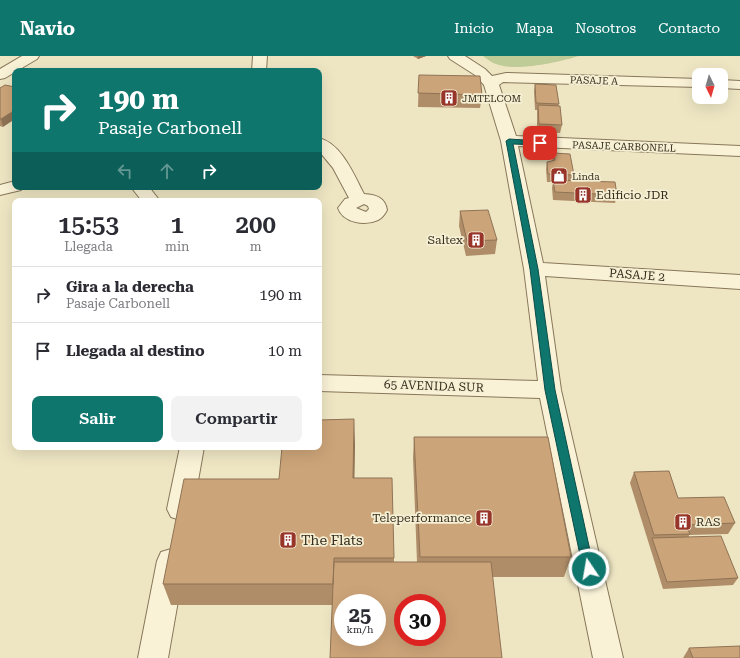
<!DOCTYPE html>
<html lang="es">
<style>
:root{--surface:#fff;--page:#f2f2f3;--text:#2b2b33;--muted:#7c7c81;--line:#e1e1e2;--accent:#0f766e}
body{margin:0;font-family:"Roboto Serif",serif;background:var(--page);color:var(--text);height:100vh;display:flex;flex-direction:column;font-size:15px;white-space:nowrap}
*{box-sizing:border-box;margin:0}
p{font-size:13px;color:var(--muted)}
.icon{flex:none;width:22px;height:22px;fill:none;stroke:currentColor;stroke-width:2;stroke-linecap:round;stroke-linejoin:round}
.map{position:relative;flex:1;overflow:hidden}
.side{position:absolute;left:12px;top:142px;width:310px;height:252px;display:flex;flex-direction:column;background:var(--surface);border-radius:8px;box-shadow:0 4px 16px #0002}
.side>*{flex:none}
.banner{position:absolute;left:12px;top:12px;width:310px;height:122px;border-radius:8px;box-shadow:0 4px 16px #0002;background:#0f766e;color:#fff;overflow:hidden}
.needle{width:26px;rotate:175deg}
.tools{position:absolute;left:692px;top:12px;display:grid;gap:8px}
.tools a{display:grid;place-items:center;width:36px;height:36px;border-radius:8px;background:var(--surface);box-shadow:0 4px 16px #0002;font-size:20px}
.speed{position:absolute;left:334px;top:538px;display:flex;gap:8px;font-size:20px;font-weight:700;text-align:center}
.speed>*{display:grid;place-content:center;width:52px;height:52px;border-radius:50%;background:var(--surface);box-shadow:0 4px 16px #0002;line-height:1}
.speed small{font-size:10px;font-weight:400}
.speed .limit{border:6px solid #d22;background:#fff;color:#111}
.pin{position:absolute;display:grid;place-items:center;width:34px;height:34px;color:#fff;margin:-17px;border-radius:8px;box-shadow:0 2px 6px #0006}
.me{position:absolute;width:44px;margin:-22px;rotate:348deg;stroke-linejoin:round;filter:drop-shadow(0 0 3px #0008)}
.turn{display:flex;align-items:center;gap:14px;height:84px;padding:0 20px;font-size:18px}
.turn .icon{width:52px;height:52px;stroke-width:2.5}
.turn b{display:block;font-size:28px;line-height:34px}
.lanes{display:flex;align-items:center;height:38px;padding:0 20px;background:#0003;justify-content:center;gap:20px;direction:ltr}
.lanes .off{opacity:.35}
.eta{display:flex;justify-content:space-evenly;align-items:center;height:68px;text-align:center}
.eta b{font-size:24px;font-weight:600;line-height:28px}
.action{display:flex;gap:8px;margin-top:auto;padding:8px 20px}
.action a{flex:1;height:46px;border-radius:8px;background:var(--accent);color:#fff;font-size:16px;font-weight:600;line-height:46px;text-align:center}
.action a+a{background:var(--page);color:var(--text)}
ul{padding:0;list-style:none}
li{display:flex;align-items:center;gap:12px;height:56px;padding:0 20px;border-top:1px solid var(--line)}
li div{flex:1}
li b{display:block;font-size:15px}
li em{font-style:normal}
header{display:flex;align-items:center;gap:24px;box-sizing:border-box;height:56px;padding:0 20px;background:var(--accent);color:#fff}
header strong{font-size:19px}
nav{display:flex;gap:22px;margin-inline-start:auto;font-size:14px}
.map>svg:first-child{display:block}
.green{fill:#c0cc97}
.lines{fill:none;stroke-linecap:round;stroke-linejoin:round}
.minor-casing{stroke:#88775a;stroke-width:2}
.minor{fill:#f9f2d7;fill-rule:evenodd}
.wall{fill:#af8d68}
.shaded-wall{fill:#8f7355}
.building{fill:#cca479;stroke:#8f7355;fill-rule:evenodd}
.route{fill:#0f766e;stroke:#0a4d48}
.labels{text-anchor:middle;stroke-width:3.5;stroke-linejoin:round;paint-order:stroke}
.far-street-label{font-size:10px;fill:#382d1e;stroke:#f5efd3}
.far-poi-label{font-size:10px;fill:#382d1e;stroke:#f5efd3;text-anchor:start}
.poi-label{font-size:12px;fill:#382d1e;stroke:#f5efd3;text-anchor:start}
.street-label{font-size:12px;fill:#382d1e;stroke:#f5efd3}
.near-poi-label{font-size:14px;fill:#382d1e;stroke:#f5efd3;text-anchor:start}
</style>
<header>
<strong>Navio</strong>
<nav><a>Inicio</a><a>Mapa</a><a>Nosotros</a><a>Contacto</a></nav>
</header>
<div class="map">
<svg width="740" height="602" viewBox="0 0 740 602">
<rect width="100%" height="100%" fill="#eee6c3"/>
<path class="green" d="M 483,0 L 579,0 C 559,6 516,16 496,8 C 492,7 487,3 483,0 Z"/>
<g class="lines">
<defs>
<path id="minor" d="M 22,0 L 39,0 L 37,3 L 5,22 L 0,23 L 0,13 Z
M 253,0 L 267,0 L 266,15 L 252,15 Z
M 448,0 L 465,0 L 485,13 L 492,20 L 506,17 L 699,23 L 699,31 L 503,26 L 499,29 L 516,80 L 740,90 L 740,100 L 518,90 L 543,207 L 740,219 L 740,233 L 545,220 L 561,334 L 623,602 L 593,602 L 540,342 L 319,335 L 319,319 L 538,325 L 524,213 L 501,85 L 484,29 L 475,19 L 450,3 Z
M 721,24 L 740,25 L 740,33 L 721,32 Z
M 319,82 C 342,88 354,119 364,138 C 376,139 385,141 387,154 C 385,158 382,162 378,164 C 365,170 343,167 338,152 L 345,143 L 349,142 L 333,112 L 319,95 ZM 364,148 L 368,150 L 369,153 L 366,156 L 356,152 Z
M 15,125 L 15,131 L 23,131 L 21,134 L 0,139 L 0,129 Z
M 131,131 L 149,131 L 160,145 L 142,145 Z
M 180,391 L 204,391 L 193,453 L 189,461 L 180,464 L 171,461 L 167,453 Z
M 171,493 L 181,496 L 185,505 L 168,602 L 138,602 L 157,505 L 161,496 Z"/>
</defs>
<use href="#minor" class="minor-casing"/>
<use href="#minor" class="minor"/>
</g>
<path class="wall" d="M 413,0 L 426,0 L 418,3 Z
M 419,19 L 482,39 L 480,52 L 418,51 Z
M 535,28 L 559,48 L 558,50 L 562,69 L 560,77 L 537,75 L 537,54 L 535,54 L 534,35 Z
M 0,32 L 3,71 L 0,70 Z
M 554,97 L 574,119 L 573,125 L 617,139 L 615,147 L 553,144 L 552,132 L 553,126 L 547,126 L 546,113 L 547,106 L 552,105 Z
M 460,155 L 497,184 L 495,198 L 466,200 L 459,170 Z
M 414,381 L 571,501 L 564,521 L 493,521 L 332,549 L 171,549 L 163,528 L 279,423 L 355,387 L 354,422 L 394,502 L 394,506 L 417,506 L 413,402 Z
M 634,416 L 678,442 L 735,467 L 728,478 L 689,479 L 689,481 L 738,522 L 733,529 L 663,533 L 630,427 Z
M 689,592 L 740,602 L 683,602 Z"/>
<path class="shaded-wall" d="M 418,0 L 426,0 L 418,3 Z
M 15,54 L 15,63 L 3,71 L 1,63 Z
M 354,363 L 355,387 L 354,445 L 353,422 Z"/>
<path class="building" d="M 419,19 L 480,20 L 482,39 L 418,37 Z
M 535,28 L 556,29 L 559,48 L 536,47 Z
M 5,29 L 15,31 L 15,54 L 1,63 L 0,63 L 0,32 Z
M 538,49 L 560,50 L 562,69 L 539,68 Z
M 554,97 L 570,98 L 574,119 L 548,118 L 547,106 L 555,104 Z
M 553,124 L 615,126 L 617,139 L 555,136 Z
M 488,154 L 497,184 L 467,185 L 460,155 Z
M 354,363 L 353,422 L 392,422 L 394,502 L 334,502 L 333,528 L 163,528 L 184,423 L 279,423 L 282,391 L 319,391 L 319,364 Z
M 414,381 L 548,381 L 571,501 L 420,501 Z
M 669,415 L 678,442 L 724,441 L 735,467 L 686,469 L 690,478 L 654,479 L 634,416 Z
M 721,480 L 738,522 L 667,526 L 652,482 Z
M 334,506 L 491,506 L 502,602 L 330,602 ZM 343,547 L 377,547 L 377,581 L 343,581 ZM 403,547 L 437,547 L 437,581 L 403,581 Z
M 740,590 L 740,602 L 693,602 L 689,592 Z"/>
<path class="route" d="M 509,83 L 540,85 L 543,87 L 540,89 L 513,88 L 538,213 L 555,334 L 594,513 L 593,516 L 589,518 L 585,516 L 583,513 L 545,334 L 530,213 L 506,85 Z"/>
<defs>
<symbol id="building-square" viewBox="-11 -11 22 22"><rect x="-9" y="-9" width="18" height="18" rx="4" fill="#97352a" stroke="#f5efd3"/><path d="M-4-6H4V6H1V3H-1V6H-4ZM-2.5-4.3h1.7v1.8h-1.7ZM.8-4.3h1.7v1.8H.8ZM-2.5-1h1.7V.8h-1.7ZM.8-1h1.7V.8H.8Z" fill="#fff"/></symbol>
<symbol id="shop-square" viewBox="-11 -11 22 22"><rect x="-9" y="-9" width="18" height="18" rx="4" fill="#97352a" stroke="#f5efd3"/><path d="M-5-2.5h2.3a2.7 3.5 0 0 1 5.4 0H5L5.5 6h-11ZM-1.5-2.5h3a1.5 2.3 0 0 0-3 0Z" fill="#fff"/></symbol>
</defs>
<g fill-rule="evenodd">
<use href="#building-square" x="439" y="32" width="20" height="20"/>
<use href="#shop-square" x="549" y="110" width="20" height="20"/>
<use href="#building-square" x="573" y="129" width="20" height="20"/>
<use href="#building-square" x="466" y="174" width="20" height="20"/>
<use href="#building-square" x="474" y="452" width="20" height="20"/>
<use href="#building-square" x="673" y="456" width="20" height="20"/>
<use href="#building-square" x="278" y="474" width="20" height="20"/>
</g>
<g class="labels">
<g class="far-street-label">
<text transform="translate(594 24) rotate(2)" y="4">PASAJE A</text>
<text transform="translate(624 90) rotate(2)" y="4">PASAJE CARBONELL</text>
</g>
<g class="far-poi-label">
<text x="462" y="46">JMTELCOM</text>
<text x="572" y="124">Linda</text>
</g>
<g class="poi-label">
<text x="596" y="143">Edificio JDR</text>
<text x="463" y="188" text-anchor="end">Saltex</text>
<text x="471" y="466" text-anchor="end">Teleperformance</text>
<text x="696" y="470">RAS</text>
</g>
<g class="street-label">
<text transform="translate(637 219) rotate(4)" y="4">PASAJE 2</text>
<text transform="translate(434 330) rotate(2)" y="4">65 AVENIDA SUR</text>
</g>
<g class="near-poi-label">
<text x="301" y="489">The Flats</text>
</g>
</g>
</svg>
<div class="tools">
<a><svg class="needle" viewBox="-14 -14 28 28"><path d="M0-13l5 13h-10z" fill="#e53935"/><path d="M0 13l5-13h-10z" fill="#7c7c81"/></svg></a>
</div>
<div class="speed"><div>25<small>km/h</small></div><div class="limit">30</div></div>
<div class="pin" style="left:540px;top:87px;background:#d93025"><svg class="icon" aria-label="arrive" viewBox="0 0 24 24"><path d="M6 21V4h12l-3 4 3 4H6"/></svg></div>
<svg class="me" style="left:589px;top:513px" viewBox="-20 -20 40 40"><circle r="17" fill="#0f766e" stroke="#fff" stroke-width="3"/><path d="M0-11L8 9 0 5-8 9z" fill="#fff"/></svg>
<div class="banner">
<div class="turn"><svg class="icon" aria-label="right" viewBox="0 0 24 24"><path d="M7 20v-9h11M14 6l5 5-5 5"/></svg><div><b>190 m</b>Pasaje Carbonell</div></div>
<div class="lanes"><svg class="icon off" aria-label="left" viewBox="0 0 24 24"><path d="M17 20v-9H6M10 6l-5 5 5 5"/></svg><svg class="icon off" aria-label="ahead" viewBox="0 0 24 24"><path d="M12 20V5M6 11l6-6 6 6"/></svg><svg class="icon" aria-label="right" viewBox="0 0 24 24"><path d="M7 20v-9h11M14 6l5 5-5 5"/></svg></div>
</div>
<section class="side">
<div class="eta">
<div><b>15:53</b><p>Llegada</p></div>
<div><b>1</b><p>min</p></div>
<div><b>200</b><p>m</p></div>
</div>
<ul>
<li><svg class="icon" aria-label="right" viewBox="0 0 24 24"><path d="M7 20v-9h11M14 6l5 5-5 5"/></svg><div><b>Gira a la derecha</b><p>Pasaje Carbonell</p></div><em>190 m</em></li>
<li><svg class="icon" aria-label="arrive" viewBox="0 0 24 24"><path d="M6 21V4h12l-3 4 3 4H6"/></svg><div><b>Llegada al destino</b></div><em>10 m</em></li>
</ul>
<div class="action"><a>Salir</a><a>Compartir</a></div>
</section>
</div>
